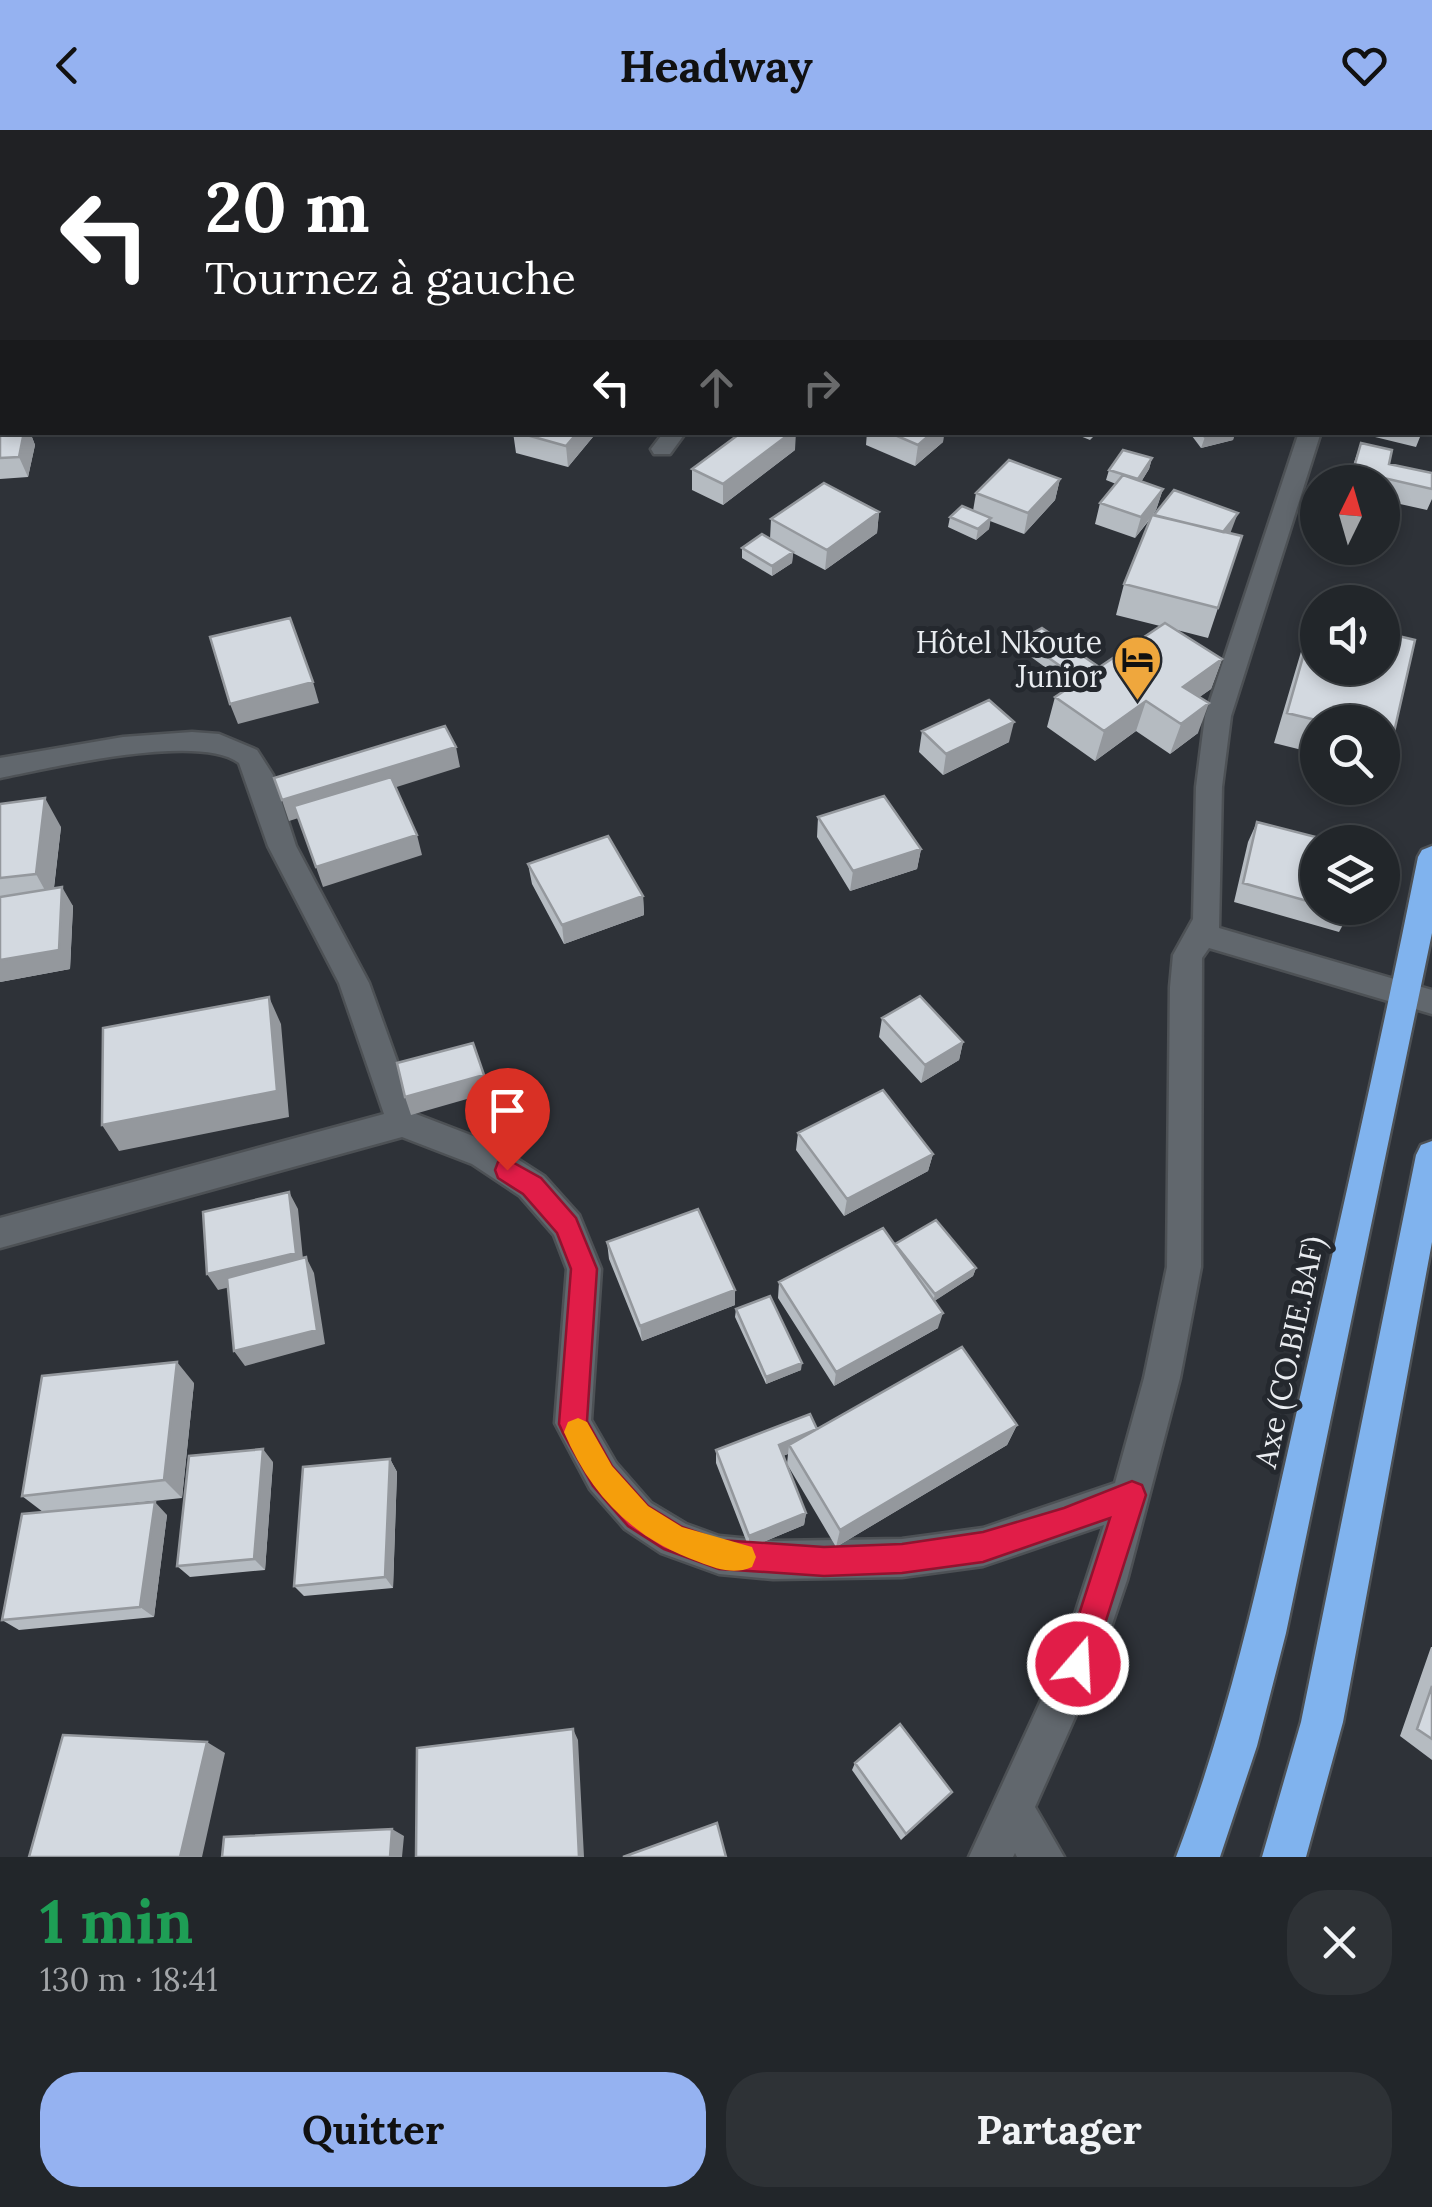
<!DOCTYPE html>
<html lang="fr">
<meta charset="utf-8">
<style>
:root{--surface:#22262a;--page:#2e3236;--text:#f1f3f6;--muted:#a2a5a8;--line:#3f4347;--accent:#95b2f1}
body{margin:0;font-family:Lora,serif;background:var(--page);color:var(--text);height:100vh;display:flex;flex-direction:column;font-size:38px;white-space:nowrap}
*{box-sizing:border-box;margin:0}
p{font-size:32px;color:var(--muted)}
.icon{flex:none;width:55px;height:55px;fill:none;stroke:currentColor;stroke-width:2;stroke-linecap:round;stroke-linejoin:round}
.map{position:relative;height:1727px;overflow:hidden}
.side{display:flex;flex-direction:column;background:var(--surface);flex:1}
.side>*{flex:none}
.guide{position:absolute;left:0px;top:0px;width:1432px;height:305px;box-shadow:0 5px 15px #0003,0 0 0 2px var(--line);background:#202124;color:#fff;overflow:hidden}
.needle{width:65px;rotate:5deg}
.tools{position:absolute;left:1300px;top:335px;display:grid;gap:20px}
.tools a{display:grid;place-items:center;width:100px;height:100px;border-radius:50%;background:var(--surface);box-shadow:0 5px 15px #0003,0 0 0 2px var(--line);font-size:50px}
.pin{position:absolute;display:grid;place-items:center;width:85px;height:85px;color:#fff;margin:-102px -42px;border-radius:50% 50% 50% 0;rotate:-45deg;box-shadow:0 0 10px #0007}
.pin .icon{rotate:45deg}
.me{position:absolute;width:110px;margin:-55px;rotate:19deg;stroke-linejoin:round;filter:drop-shadow(0 0 8px #0008)}
.turn{display:flex;align-items:center;gap:35px;height:210px;padding:0 40px;font-size:45px}
.turn .icon{width:130px;height:130px;stroke-width:2.5}
.turn b{display:block;font-size:70px;line-height:85px}
.lanes{display:flex;align-items:center;height:95px;padding:0 40px;background:#0003;justify-content:center;gap:50px;direction:ltr}
.lanes .off{opacity:.35}
.round{display:grid;place-items:center;flex:none;width:105px;height:105px;border-radius:40px;background:var(--page)}
.head{display:flex;align-items:center;justify-content:space-between;height:170px;padding:0 40px}
h1{font-size:60px;font-weight:800;line-height:75px;color:#1e9e55}
.cta{display:flex;gap:20px;margin-top:auto;padding:20px 40px}
.cta a{flex:1;height:115px;border-radius:40px;background:var(--accent);color:#111;font-size:40px;font-weight:800;line-height:115px;text-align:center}
.cta a+a{background:var(--page);color:var(--text)}
header{display:flex;justify-content:space-between;align-items:center;height:130px;padding:0 40px;background:var(--accent);color:#111;font-size:45px;font-weight:800}
.map>svg:first-child{display:block}
.lines{fill:none;stroke-linecap:round;stroke-linejoin:round}
.street-casing{stroke:#4d5155;stroke-width:5}
.highway-casing{stroke:#4d5155;stroke-width:5}
.street{fill:#61676d;fill-rule:evenodd}
.highway{fill:#80b3ee;fill-rule:evenodd}
.wall{fill:#b5bbc1}
.shaded-wall{fill:#94989d}
.building{fill:#d3d9e0;stroke:#94989d;stroke-width:2.5}
.route{fill:#e11d48;stroke:#92132f;stroke-width:2.5}
.slow{fill:#f59e0b}
.labels{text-anchor:middle;stroke-width:10;stroke-linejoin:round;paint-order:stroke}
.poi-label{font-size:30px;fill:#e9ecf0;stroke:#24282e;text-anchor:end}
.street-label{font-size:30px;fill:#e9ecf0;stroke:#24282e}
</style>
<header><svg class="icon" aria-label="back" viewBox="0 0 24 24"><path d="M15 5l-7 7 7 7"/></svg>Headway<svg class="icon" aria-label="heart" viewBox="0 0 24 24"><path d="M12 20l-8-8c-3-5 5-10 8-4 3-6 11-1 8 4z"/></svg></header>
<div class="map">
<svg width="1432" height="1727" viewBox="0 0 1432 1727">
<rect width="100%" height="100%" fill="#2e3238"/>
<g class="lines">
<defs>
<path id="street" d="M 664,302 L 686,302 L 670,324 L 654,324 L 651,319 Z
M 1299,302 L 1321,302 L 1231,586 L 1222,657 L 1219,798 L 1432,860 L 1432,884 L 1209,818 L 1202,828 L 1201,1137 L 1180,1248 L 1127,1450 L 1099,1533 L 1035,1677 L 1064,1727 L 1017,1727 L 1015,1723 L 1013,1727 L 969,1727 L 1061,1527 L 1104,1395 L 983,1436 L 902,1447 L 773,1449 L 719,1444 L 661,1423 L 625,1399 L 590,1359 L 555,1293 L 567,1139 L 554,1105 L 520,1066 L 472,1034 L 402,1007 L 0,1118 L 0,1088 L 384,984 L 339,853 L 268,716 L 239,633 C 199,602 50,638 0,648 L 0,628 L 123,607 L 192,602 L 219,604 L 257,620 L 273,645 L 296,716 L 369,853 L 416,984 L 494,1014 L 544,1046 L 579,1085 L 601,1139 L 591,1290 L 616,1333 L 651,1373 L 686,1394 L 719,1406 L 773,1411 L 902,1409 L 983,1398 L 1115,1353 L 1144,1248 L 1167,1137 L 1170,857 L 1173,825 L 1193,789 L 1196,657 L 1205,586 Z"/>
<path id="highway" d="M 1432,716 L 1432,803 L 1286,1503 L 1257,1616 L 1220,1727 L 1176,1727 C 1233,1577 1265,1423 1300,1267 C 1341,1087 1382,908 1418,727 L 1422,720 Z
M 1432,1011 L 1432,1112 L 1343,1592 L 1306,1727 L 1262,1727 L 1301,1592 L 1416,1025 L 1421,1015 Z"/>
</defs>
<use href="#street" class="street-casing"/>
<use href="#highway" class="highway-casing"/>
<use href="#street" class="street"/>
<use href="#highway" class="highway"/>
</g>
<path class="wall" d="M 815,0 L 908,0 L 900,2 L 818,2 Z
M 1045,0 L 1172,0 L 1167,2 L 1045,2 L 1048,1 Z
M 1260,0 L 1293,0 L 1292,2 L 1259,2 Z
M 1432,102 L 1432,166 L 1430,166 L 1430,103 Z
M 0,296 L 2,302 L 30,302 L 35,315 L 28,347 L 0,349 Z
M 513,302 L 597,302 L 568,337 L 516,323 Z
M 867,302 L 944,302 L 943,312 L 915,336 L 866,315 Z
M 1070,302 L 1098,302 L 1090,310 Z
M 1189,302 L 1235,302 L 1233,310 L 1201,318 Z
M 1377,302 L 1422,302 L 1416,317 L 1375,307 Z
M 1361,313 L 1389,334 L 1432,343 L 1432,369 L 1427,380 L 1382,370 L 1382,352 L 1347,352 Z
M 795,320 L 723,375 L 692,360 L 692,339 Z
M 1152,328 L 1149,339 L 1141,352 L 1163,359 L 1156,380 L 1153,385 L 1242,406 L 1208,508 L 1177,500 L 1222,529 L 1211,559 L 1199,567 L 1198,603 L 1170,624 L 1136,601 L 1095,631 L 1047,597 L 1055,567 L 1071,556 L 1020,519 L 1022,509 L 1099,537 L 1160,496 L 1116,485 L 1124,454 L 1151,388 L 1135,408 L 1095,394 L 1100,373 L 1116,354 L 1106,350 L 1109,340 Z
M 1060,349 L 1055,370 L 1024,404 L 990,391 L 989,399 L 976,410 L 948,397 L 950,387 L 973,381 L 976,363 Z
M 879,382 L 877,403 L 825,440 L 793,423 L 792,433 L 772,446 L 742,428 L 742,418 L 770,409 L 771,389 Z
M 1315,485 L 1318,486 L 1318,538 L 1382,538 L 1382,502 L 1415,510 L 1392,611 L 1382,630 L 1382,592 L 1318,592 L 1318,624 L 1274,613 L 1303,515 Z
M 922,601 L 1009,612 L 943,645 L 919,622 Z
M 0,674 L 61,697 L 54,758 L 73,776 L 70,839 L 0,852 Z
M 818,687 L 921,719 L 917,739 L 850,761 L 817,707 Z
M 1257,692 L 1318,712 L 1318,778 L 1350,778 L 1350,782 L 1339,802 L 1234,772 L 1248,712 Z
M 528,734 L 643,766 L 644,785 L 564,814 L 532,754 Z
M 882,888 L 963,912 L 959,930 L 921,953 L 879,907 Z
M 798,1003 L 933,1024 L 928,1041 L 844,1086 L 796,1020 Z
M 607,1112 L 735,1160 L 735,1175 L 642,1211 L 609,1129 Z
M 895,1115 L 976,1138 L 973,1146 L 934,1171 L 938,1198 L 834,1256 L 778,1168 L 779,1152 Z
M 736,1179 L 801,1240 L 766,1254 L 735,1187 Z
M 194,1253 L 182,1368 L 106,1376 L 167,1385 L 154,1487 L 19,1500 L 2,1490 L 43,1382 L 22,1366 Z
M 1017,1295 L 1007,1315 L 836,1417 L 787,1334 L 788,1324 L 783,1326 L 806,1383 L 804,1395 L 749,1418 L 716,1333 L 716,1320 L 817,1299 Z
M 390,1329 L 397,1342 L 393,1458 L 304,1466 L 294,1456 Z
M 273,1332 L 265,1440 L 190,1447 L 177,1436 Z
M 1431,1517 L 1432,1517 L 1432,1630 L 1400,1606 Z
M 855,1633 L 952,1662 L 901,1710 L 852,1640 Z"/>
<path class="shaded-wall" d="M 172,0 L 211,0 L 212,2 L 163,2 Z
M 515,0 L 563,0 L 563,2 L 503,2 Z
M 685,0 L 722,0 L 712,2 L 685,2 Z
M 794,0 L 814,0 L 814,2 L 786,2 Z
M 851,0 L 884,0 L 884,2 L 843,2 Z
M 889,0 L 908,0 L 900,2 L 888,2 Z
M 24,302 L 30,302 L 35,315 L 28,347 L 19,327 Z
M 578,302 L 597,302 L 568,337 L 566,316 Z
M 792,302 L 796,302 L 795,320 L 723,375 L 723,354 Z
M 933,302 L 944,302 L 943,312 L 915,336 L 918,315 Z
M 1224,302 L 1235,302 L 1233,310 L 1201,318 L 1205,307 Z
M 1152,328 L 1149,339 L 1136,360 L 1138,349 Z
M 1060,349 L 1055,370 L 1024,404 L 1028,383 Z
M 1163,359 L 1156,380 L 1135,408 L 1141,387 Z
M 879,382 L 877,403 L 825,440 L 827,420 Z
M 1238,383 L 1230,404 L 1217,409 Z
M 991,388 L 989,399 L 976,410 L 978,399 Z
M 793,422 L 792,433 L 772,446 L 772,436 Z
M 1222,529 L 1211,559 L 1172,587 L 1183,557 Z
M 313,552 L 319,573 L 238,594 L 230,574 Z
M 1146,571 L 1136,601 L 1095,631 L 1104,601 Z
M 1209,573 L 1198,603 L 1170,624 L 1181,594 Z
M 1014,592 L 1009,612 L 943,645 L 946,624 Z
M 456,617 L 460,637 L 289,691 L 282,670 Z
M 45,668 L 61,697 L 52,773 L 36,744 Z
M 417,705 L 422,725 L 323,757 L 316,737 Z
M 921,719 L 917,739 L 850,761 L 853,741 Z
M 62,757 L 73,776 L 70,839 L 0,852 L 0,830 Z
M 643,766 L 644,785 L 564,814 L 562,795 Z
M 269,867 L 281,894 L 289,987 L 119,1021 L 102,995 Z
M 963,912 L 959,930 L 921,953 L 925,935 Z
M 484,945 L 488,963 L 411,985 L 405,967 Z
M 933,1024 L 928,1041 L 844,1086 L 847,1069 Z
M 289,1062 L 298,1079 L 304,1139 L 218,1160 L 207,1144 Z
M 306,1127 L 314,1143 L 325,1214 L 245,1236 L 234,1221 Z
M 976,1138 L 973,1146 L 933,1172 L 935,1164 Z
M 735,1160 L 735,1175 L 642,1211 L 640,1196 Z
M 943,1183 L 938,1198 L 834,1256 L 836,1242 Z
M 177,1232 L 194,1253 L 182,1368 L 164,1350 Z
M 802,1233 L 801,1240 L 766,1254 L 766,1247 Z
M 1017,1295 L 1007,1315 L 836,1417 L 840,1400 Z
M 818,1300 L 789,1315 L 788,1324 L 777,1328 L 779,1315 Z
M 263,1319 L 273,1332 L 265,1440 L 254,1429 Z
M 390,1329 L 397,1342 L 393,1458 L 385,1447 Z
M 155,1372 L 167,1385 L 154,1487 L 140,1477 Z
M 806,1383 L 804,1395 L 749,1418 L 749,1406 Z
M 573,1599 L 578,1610 L 584,1727 L 579,1727 Z
M 207,1612 L 225,1623 L 202,1727 L 180,1727 Z
M 392,1699 L 404,1706 L 402,1727 L 390,1727 Z"/>
<path class="building" d="M 453,0 L 515,0 L 503,2 L 455,2 Z
M 532,0 L 548,0 L 551,2 L 522,2 Z
M 758,0 L 794,0 L 786,2 L 762,2 Z
M 1050,0 L 1080,0 L 1086,2 L 1045,2 Z
M 1094,0 L 1132,0 L 1127,2 L 1100,2 Z
M 1172,0 L 1193,0 L 1189,2 L 1168,2 Z
M 1193,0 L 1210,0 L 1217,2 L 1189,2 Z
M 1431,102 L 1432,102 L 1432,143 L 1430,142 L 1430,103 Z
M 1430,234 L 1432,235 L 1432,271 L 1430,278 Z
M 0,296 L 2,296 L 2,302 L 24,302 L 19,327 L 0,328 Z
M 516,302 L 578,302 L 566,316 Z
M 742,302 L 792,302 L 723,354 L 692,339 Z
M 888,302 L 933,302 L 918,315 Z
M 1200,302 L 1224,302 L 1205,307 Z
M 1361,313 L 1392,320 L 1389,334 L 1432,343 L 1432,359 L 1353,341 Z
M 1123,320 L 1152,328 L 1138,349 L 1109,340 Z
M 1009,330 L 1060,349 L 1028,383 L 976,363 Z
M 1123,345 L 1163,359 L 1141,387 L 1100,373 Z
M 824,353 L 879,382 L 827,420 L 771,389 Z
M 1174,360 L 1238,383 L 1223,402 L 1154,385 Z
M 962,376 L 991,388 L 978,399 L 950,387 Z
M 1152,385 L 1242,406 L 1218,478 L 1124,454 Z
M 762,404 L 793,422 L 772,436 L 742,418 Z
M 1315,485 L 1318,486 L 1318,538 L 1382,538 L 1382,502 L 1415,510 L 1392,611 L 1382,608 L 1382,592 L 1324,592 L 1287,583 Z
M 290,488 L 313,552 L 230,574 L 210,507 Z
M 1165,493 L 1222,529 L 1183,557 L 1209,573 L 1181,594 L 1146,571 L 1104,601 L 1055,567 Z
M 1042,498 L 1099,537 L 1080,550 L 1022,509 Z
M 989,570 L 1014,592 L 946,624 L 922,601 Z
M 445,596 L 456,617 L 282,670 L 274,648 Z
M 391,647 L 417,705 L 316,737 L 294,676 Z
M 884,666 L 921,719 L 853,741 L 818,687 Z
M 45,668 L 36,744 L 0,748 L 0,674 Z
M 1257,692 L 1335,712 L 1318,712 L 1318,774 L 1243,753 Z
M 608,706 L 643,766 L 562,795 L 528,734 Z
M 62,757 L 59,820 L 0,830 L 0,767 Z
M 1332,778 L 1350,778 L 1350,782 Z
M 920,866 L 963,912 L 925,935 L 882,888 Z
M 269,867 L 277,961 L 102,995 L 103,898 Z
M 473,913 L 484,945 L 405,967 L 397,933 Z
M 883,960 L 933,1024 L 847,1069 L 798,1003 Z
M 289,1062 L 296,1123 L 207,1144 L 203,1082 Z
M 698,1079 L 735,1160 L 640,1196 L 607,1112 Z
M 936,1090 L 976,1138 L 935,1164 L 895,1114 Z
M 883,1098 L 943,1183 L 836,1242 L 779,1152 Z
M 306,1127 L 317,1200 L 234,1221 L 227,1148 Z
M 770,1166 L 802,1233 L 766,1247 L 736,1179 Z
M 962,1217 L 1017,1295 L 840,1400 L 789,1315 Z
M 177,1232 L 164,1350 L 22,1366 L 42,1246 Z
M 810,1284 L 817,1299 L 779,1315 L 806,1383 L 749,1406 L 716,1320 Z
M 263,1319 L 254,1429 L 177,1436 L 189,1326 Z
M 390,1329 L 385,1447 L 294,1456 L 303,1337 Z
M 155,1372 L 140,1477 L 2,1490 L 22,1384 Z
M 1432,1556 L 1432,1609 L 1417,1599 Z
M 900,1594 L 952,1662 L 906,1704 L 855,1633 Z
M 573,1599 L 579,1727 L 416,1727 L 417,1618 Z
M 63,1605 L 207,1612 L 180,1727 L 29,1727 Z
M 717,1693 L 726,1727 L 623,1727 Z
M 392,1699 L 390,1727 L 222,1727 L 224,1707 Z"/>
<path class="route" d="M 507,1029 L 541,1048 L 576,1088 L 597,1139 L 587,1291 L 612,1336 L 648,1376 L 682,1397 L 719,1410 L 824,1417 L 902,1414 L 983,1402 L 1064,1378 L 1132,1351 L 1142,1355 L 1146,1365 L 1089,1544 L 1078,1549 L 1068,1544 L 1063,1534 L 1110,1388 L 983,1432 L 902,1443 L 824,1446 L 719,1439 L 664,1419 L 628,1396 L 593,1356 L 563,1303 L 559,1294 L 571,1139 L 557,1103 L 523,1064 L 498,1048 L 495,1040 L 498,1032 Z"/>
<path class="slow" d="M 578,1288 L 587,1292 L 612,1336 L 648,1376 L 682,1397 L 752,1417 L 756,1427 L 752,1437 C 734,1445 717,1439 699,1432 C 634,1409 591,1366 564,1302 L 568,1292 Z"/>
<defs>
<symbol id="hotel-pin" viewBox="-11 -11 22 30"><path d="M0 17L-7.5 6A9.5 9.5 0 1 1 7.5 6Z" fill="#efa73d" stroke="#24282e"/><path d="M-6-4.5h1.5V1H6V5H4.5V3h-9V5H-6ZM-4 0a1.8 1.8 0 1 1 3.6 0ZM.5 0V-2.5h3Q6-2.5 6 0Z" fill="#111"/></symbol>
</defs>
<g fill-rule="evenodd">
<use href="#hotel-pin" x="1110" y="502" width="55" height="75"/>
</g>
<g class="labels">
<g class="poi-label">
<text x="1102" y="523">Hôtel Nkoute<tspan x="1102" dy="34">Junior</tspan></text>
</g>
<g class="street-label">
<text transform="translate(1290 1222) rotate(-78)" y="10">Axe (CO.BIE.BAF)</text>
</g>
</g>
</svg>
<div class="tools">
<a><svg class="needle" viewBox="-14 -14 28 28"><path d="M0-13l5 13h-10z" fill="#e53935"/><path d="M0 13l5-13h-10z" fill="#a2a5a8"/></svg></a>
<a><svg class="icon" aria-label="sound" viewBox="0 0 24 24"><path d="M4 9h4l5-4v14l-5-4H4zM17 9q2 3 0 6"/></svg></a>
<a><svg class="icon" aria-label="search" viewBox="0 0 24 24"><circle cx="10" cy="10" r="6"/><path d="M15 15l6 6"/></svg></a>
<a><svg class="icon" aria-label="layers" viewBox="0 0 24 24"><path d="M12 4l9 5-9 5-9-5zM3 14l9 5 9-5"/></svg></a>
</div>
<div class="pin" style="left:507px;top:1040px;background:#d93025"><svg class="icon" aria-label="arrive" viewBox="0 0 24 24"><path d="M6 21V4h12l-3 4 3 4H6"/></svg></div>
<svg class="me" style="left:1078px;top:1534px" viewBox="-20 -20 40 40"><circle r="17" fill="#e11d48" stroke="#fff" stroke-width="3"/><path d="M0-11L8 9 0 5-8 9z" fill="#fff"/></svg>
<div class="guide">
<div class="turn"><svg class="icon" aria-label="left" viewBox="0 0 24 24"><path d="M17 20v-9H6M10 6l-5 5 5 5"/></svg><div><b>20 m</b>Tournez à gauche</div></div>
<div class="lanes"><svg class="icon" aria-label="left" viewBox="0 0 24 24"><path d="M17 20v-9H6M10 6l-5 5 5 5"/></svg><svg class="icon off" aria-label="ahead" viewBox="0 0 24 24"><path d="M12 20V5M6 11l6-6 6 6"/></svg><svg class="icon off" aria-label="right" viewBox="0 0 24 24"><path d="M7 20v-9h11M14 6l5 5-5 5"/></svg></div>
</div>
</div>
<section class="side">
<div class="head"><div><h1>1 min</h1><p>130 m · 18:41</p></div><a class="round"><svg class="icon" aria-label="close" viewBox="0 0 24 24"><path d="M6 6l12 12M18 6L6 18"/></svg></a></div>
<div class="cta"><a>Quitter</a><a>Partager</a></div>
</section>
